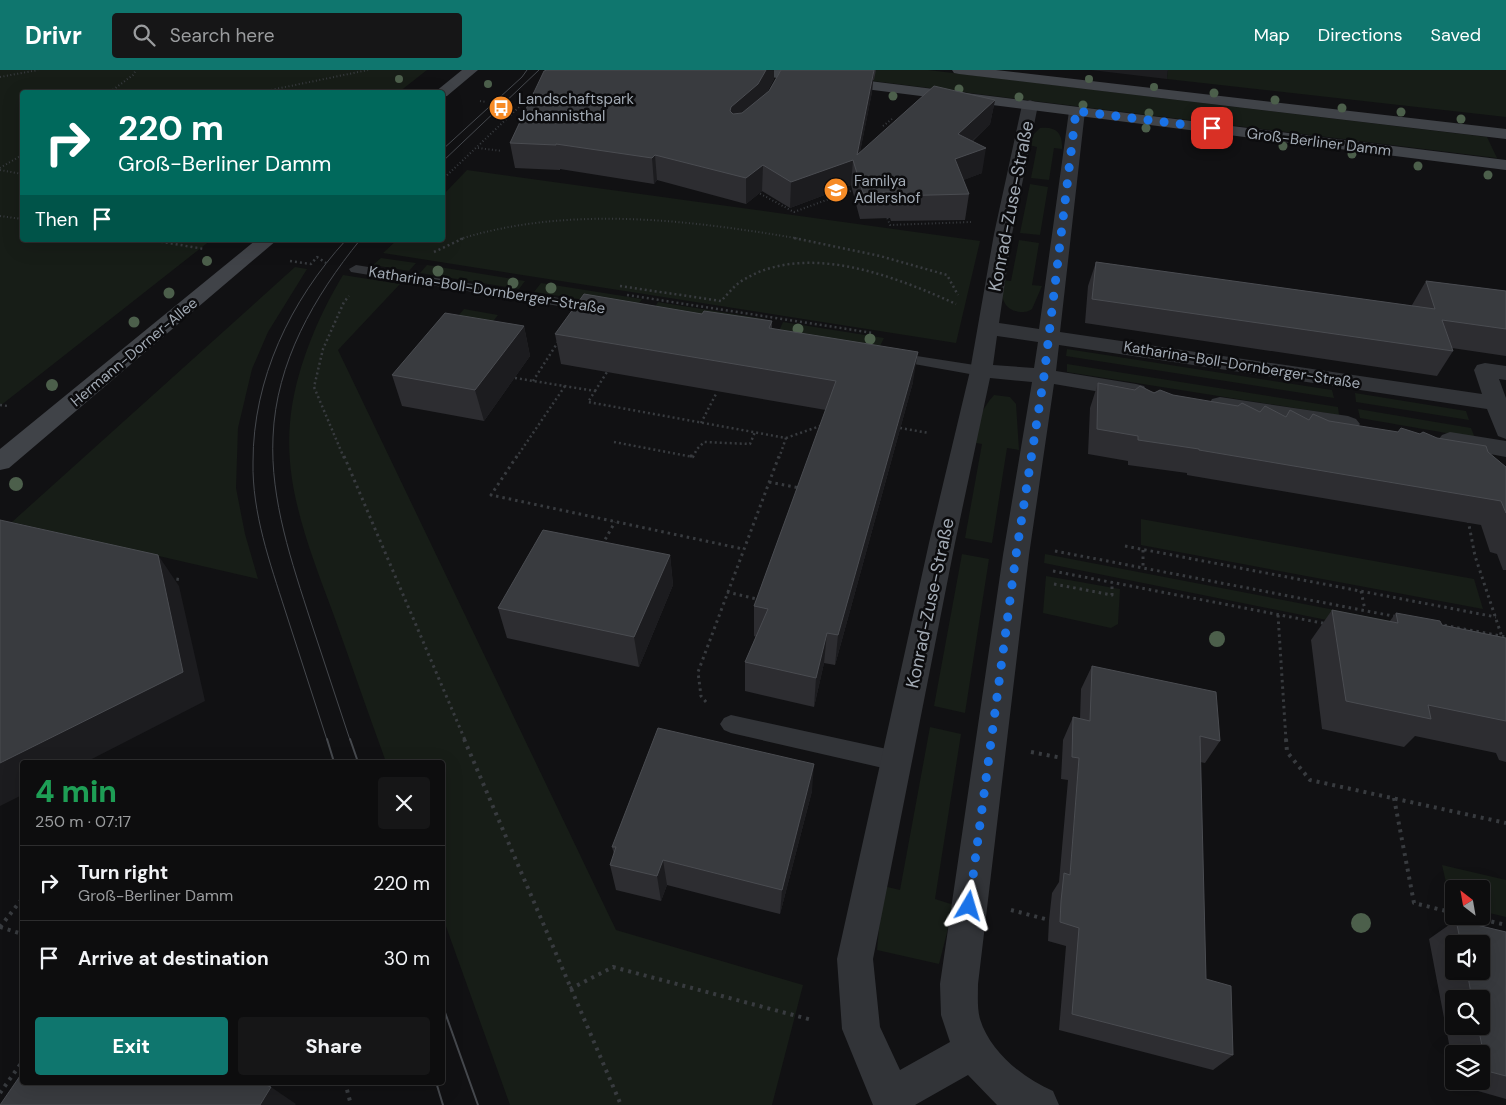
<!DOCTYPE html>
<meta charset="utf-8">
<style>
:root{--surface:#0d0d0e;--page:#161617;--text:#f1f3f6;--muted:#9a9c9e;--line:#2d2d2e;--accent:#0f766e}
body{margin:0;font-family:"DM Sans",sans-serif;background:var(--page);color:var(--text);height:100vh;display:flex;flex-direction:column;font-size:19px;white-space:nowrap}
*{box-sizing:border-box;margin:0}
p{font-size:16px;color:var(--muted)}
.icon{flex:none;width:28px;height:28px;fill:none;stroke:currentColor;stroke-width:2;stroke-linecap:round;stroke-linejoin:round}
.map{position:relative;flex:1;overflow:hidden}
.side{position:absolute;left:20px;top:690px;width:425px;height:325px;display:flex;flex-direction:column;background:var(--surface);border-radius:5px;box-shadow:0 5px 20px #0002,0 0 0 1px var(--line)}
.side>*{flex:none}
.guide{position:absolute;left:20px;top:20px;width:425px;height:152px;border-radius:5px;box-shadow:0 5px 20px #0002,0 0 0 1px var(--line);background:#00695c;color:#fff;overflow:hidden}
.needle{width:32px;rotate:329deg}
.controls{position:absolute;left:1445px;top:810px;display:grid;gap:10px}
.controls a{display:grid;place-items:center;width:45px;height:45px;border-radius:5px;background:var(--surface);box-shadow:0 5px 20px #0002,0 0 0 1px var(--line);font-size:25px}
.pin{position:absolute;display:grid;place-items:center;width:42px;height:42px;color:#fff;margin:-21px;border-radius:10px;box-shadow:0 2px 8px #0006}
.me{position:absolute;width:55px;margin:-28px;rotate:7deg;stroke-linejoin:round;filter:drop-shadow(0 0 4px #0008)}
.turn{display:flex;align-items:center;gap:18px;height:105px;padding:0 15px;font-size:22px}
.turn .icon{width:65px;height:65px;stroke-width:2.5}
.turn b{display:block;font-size:35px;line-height:42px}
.then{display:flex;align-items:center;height:48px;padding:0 15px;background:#0003;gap:10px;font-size:19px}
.round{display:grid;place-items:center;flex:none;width:52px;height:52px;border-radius:5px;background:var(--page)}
.headline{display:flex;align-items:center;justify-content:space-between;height:85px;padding:0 15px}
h1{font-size:30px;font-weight:800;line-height:38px;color:#1e9e55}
.action{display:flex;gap:10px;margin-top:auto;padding:10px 15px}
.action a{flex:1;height:58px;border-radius:5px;background:var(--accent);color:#fff;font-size:20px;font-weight:800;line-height:58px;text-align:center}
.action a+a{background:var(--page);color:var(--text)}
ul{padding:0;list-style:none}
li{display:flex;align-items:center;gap:15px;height:75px;padding:0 15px;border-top:1px solid var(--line)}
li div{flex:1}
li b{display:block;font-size:19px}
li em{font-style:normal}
header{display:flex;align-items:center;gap:30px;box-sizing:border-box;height:70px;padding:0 25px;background:var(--accent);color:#fff}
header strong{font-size:24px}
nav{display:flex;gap:28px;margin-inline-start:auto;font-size:18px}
.search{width:350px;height:45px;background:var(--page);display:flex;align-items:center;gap:12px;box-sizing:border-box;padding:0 18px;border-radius:5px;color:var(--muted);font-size:19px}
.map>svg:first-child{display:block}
.built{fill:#1d1d20}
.green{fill:#171d17}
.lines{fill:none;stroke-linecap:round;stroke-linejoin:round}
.path-far3{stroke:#383b3f;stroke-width:2;stroke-dasharray:1 2.5;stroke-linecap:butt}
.path-far2{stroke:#383b3f;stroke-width:2.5;stroke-dasharray:2 3;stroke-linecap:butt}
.path-far1{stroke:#383b3f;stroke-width:3;stroke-dasharray:2.5 4;stroke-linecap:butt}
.path{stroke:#383b3f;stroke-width:4;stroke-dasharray:3 5;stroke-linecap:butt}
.lane{fill:#323438;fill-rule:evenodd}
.street{fill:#323438;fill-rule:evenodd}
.secondary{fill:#404348;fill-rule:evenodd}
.tram-far1{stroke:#45484d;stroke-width:1}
.tram{stroke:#45484d;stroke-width:2}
.tree{fill:#4c5f4b}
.wall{fill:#2d2d31;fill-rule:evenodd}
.shaded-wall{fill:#1c1c1f}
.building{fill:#393b3f;stroke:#4a4c51}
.route{stroke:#1a73e8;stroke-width:9;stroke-dasharray:0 16.2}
.labels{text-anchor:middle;stroke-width:5;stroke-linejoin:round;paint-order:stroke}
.far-poi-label{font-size:15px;fill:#a2aab4;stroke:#0c0c0e;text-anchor:start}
.far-street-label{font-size:15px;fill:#a2aab4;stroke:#0c0c0e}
.street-label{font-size:18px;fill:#a2aab4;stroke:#0c0c0e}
</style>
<header>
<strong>Drivr</strong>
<div class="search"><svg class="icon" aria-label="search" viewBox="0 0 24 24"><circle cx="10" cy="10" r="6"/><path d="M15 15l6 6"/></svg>Search here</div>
<nav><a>Map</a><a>Directions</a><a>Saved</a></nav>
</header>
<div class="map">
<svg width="1506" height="1035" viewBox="0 0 1506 1035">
<rect width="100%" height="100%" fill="#111113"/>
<path class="built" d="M 1091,0 L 1168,0 L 1167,9 Z"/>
<path class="green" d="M 0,0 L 427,0 L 399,22 L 22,22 L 22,170 L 211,170 L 0,336 Z
M 784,0 L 928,0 L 1487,67 L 1497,88 Z
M 1168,0 L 1506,0 L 1506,47 L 1167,9 Z
M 1040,58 C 1056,56 1063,63 1062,79 L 1054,78 L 1049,110 L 1031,108 L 1037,77 L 1029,75 L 1031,67 Z
M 467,100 L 980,171 L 956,273 L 383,183 L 397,170 L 442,170 L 443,125 Z
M 1030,114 L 1048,117 L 1040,165 L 1020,163 Z
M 1019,170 L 1039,173 L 1032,215 L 1042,216 L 1032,239 C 1028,242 1025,242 1020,242 C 1002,240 1001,226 1002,210 L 1011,211 Z
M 381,188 L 416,193 L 409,201 L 373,195 Z
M 427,195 L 525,211 L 519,219 L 420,203 Z
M 295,197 L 307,199 L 268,262 L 252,299 L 238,358 L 236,418 L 245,464 L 258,509 L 12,452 Z
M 343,205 L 400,214 L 338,280 L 616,860 L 803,915 L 772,1035 L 510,1035 L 443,848 L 442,692 L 386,692 C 368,643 351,593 333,543 C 311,483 284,419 290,353 C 294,303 317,248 343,205 Z
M 541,213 L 642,229 L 636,238 L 534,222 Z
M 658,232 L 765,249 L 761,257 L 653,240 Z
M 464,239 L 498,245 L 487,259 L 452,253 Z
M 783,252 L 884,268 L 880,276 L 779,261 Z
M 1067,279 L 1332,320 L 1334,328 L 1066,286 Z
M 1067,294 L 1338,337 L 1339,345 L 1067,302 Z
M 1355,323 L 1466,341 L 1469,350 L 1356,332 Z
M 994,325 L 1010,327 L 1016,334 L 1019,380 L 1007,378 L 992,473 L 965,468 L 982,374 L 970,372 C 976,355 982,338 994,325 Z
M 1358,339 L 1471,358 L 1475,368 L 1360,348 Z
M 1141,449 L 1474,509 L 1483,539 L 1141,475 Z
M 962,484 L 989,489 L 965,643 L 934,636 Z
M 1045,484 L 1506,573 L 1381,561 L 1044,493 Z
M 1046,506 L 1120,519 L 1118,554 L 1111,558 L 1043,543 Z
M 930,657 L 961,664 L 935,829 L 954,835 L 939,894 L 877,880 L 883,816 L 900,820 Z
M 1442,795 L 1506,810 L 1506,847 L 1481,841 L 1481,819 L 1454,819 L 1454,835 L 1451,834 Z"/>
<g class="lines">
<path class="path-far3" d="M 0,7 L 38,0
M 110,22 L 133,5 L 136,0
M 261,22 L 368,0
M 480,31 L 487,32
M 883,56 L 892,49
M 478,78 L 502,81
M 0,98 L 22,85
M 0,100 L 22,104
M 442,110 L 536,21
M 757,122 L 794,142 L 856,119
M 886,145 L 890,155 L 971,152
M 0,146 L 22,149
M 460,169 C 570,135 690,150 801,169"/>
<path class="path-far2" d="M 794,168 L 880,186 L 947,205 L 958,225
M 151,170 L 204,179
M 434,182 L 464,168
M 290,191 L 311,194 L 317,187 L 326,193
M 620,216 L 721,231 C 727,225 733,217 740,212 C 804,170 894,206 956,234
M 627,225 L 873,263
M 515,308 L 595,321 L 588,332 L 786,368 L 779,388
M 533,311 L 558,272
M 595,321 L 607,302
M 0,335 L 8,336
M 701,353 L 717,322
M 900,358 L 929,363
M 786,368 L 823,355
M 614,372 L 693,387 L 697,379 L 704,372 L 750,374 L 755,362
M 344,388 L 314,317 L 323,279 L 344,232 L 349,226
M 516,388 L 565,316"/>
<path class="path-far1" d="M 344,386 L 465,670
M 517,386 L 491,425 L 743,479
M 690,386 L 693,386
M 769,412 L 800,418
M 1468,450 L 1475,486 L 1502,567
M 602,475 L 615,452
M 1125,476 L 1496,547
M 1143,480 L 1143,498
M 1055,481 L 1398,547
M 1053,501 L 1327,554
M 170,508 L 182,510
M 1054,514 L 1112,525 L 1112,512
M 1361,521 L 1365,540
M 727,522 L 761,530
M 1278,545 L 1286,670
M 1438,554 L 1506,567
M 706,632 L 701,626 L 698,602 L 779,386"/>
<path class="path" d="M 464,669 L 621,1035
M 1286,669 L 1287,682 L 1310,710 L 1506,753
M 1031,682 L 1062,688
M 1394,728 L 1414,833 L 1454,843
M 1011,840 L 1049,850
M 1468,846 L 1506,855
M 0,857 L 22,829
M 0,857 L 22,864
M 570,919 L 613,897 L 812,950
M 345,1012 L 351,1035
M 0,1023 L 22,992"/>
<path class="lane" d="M 356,195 L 602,235 L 609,239 L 602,243 L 351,202 L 349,199 Z
M 891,282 L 981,296 L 986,298 L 989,301 L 986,304 L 981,306 L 886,289 L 884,286 L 886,283 Z
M 731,645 L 896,681 L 904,684 L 907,691 L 904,698 L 896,701 L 731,663 L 724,660 L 720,654 L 724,648 Z"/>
<path class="street" d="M 1030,30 L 1035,32 L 1038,35 L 1012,164 L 999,253 L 1039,259 L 1069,41 L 1072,38 L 1082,38 L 1085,41 L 1060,262 L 1482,324 L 1474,300 L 1477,295 L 1485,293 L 1506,296 L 1506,310 L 1499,309 L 1506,328 L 1506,369 L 1498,366 L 1487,339 L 1059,275 L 1056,301 L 1136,314 L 1144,316 L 1147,321 L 1144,326 L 1136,328 L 1054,314 L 1029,485 L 978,914 C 978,926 977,938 980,949 C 990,982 1023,1008 1053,1021 L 1059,1035 L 997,1035 L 968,1005 L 915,1035 L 873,1035 L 842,959 L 837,889 L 929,473 L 970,301 L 994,164 L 1022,35 L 1025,32 ZM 997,266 L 1038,272 L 1034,298 L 993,295 ZM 990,308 L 1032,312 L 1003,485 L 940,914 L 941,945 L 950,972 L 900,1000 L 880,957 L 873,889 L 955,473 Z
M 1220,327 L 1348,346 L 1356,349 L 1360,354 L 1356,359 L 1348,362 L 1212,339 L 1209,334 L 1212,329 Z
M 1450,362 L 1506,371 L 1506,387 L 1442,375 L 1438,370 L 1442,365 Z"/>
<path class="secondary" d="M 462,0 L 478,0 L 447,26 L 442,27 L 442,22 L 435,22 Z
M 739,0 L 781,0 L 1506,90 L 1506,100 L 746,4 L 741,3 Z
M 952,0 L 996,0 L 1506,59 L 1506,69 L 959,4 L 954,3 Z
M 256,170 L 277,170 L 9,398 L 0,400 L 0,379 Z"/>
<path class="tram-far1" d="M 442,80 L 522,7 L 527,0
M 442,92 L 539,0
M 327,670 C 313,627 299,583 285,540 C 270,493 252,443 253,392 C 253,309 290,231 346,170
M 350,670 C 337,631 324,591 311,552 C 292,493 270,430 273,367 C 276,292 314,227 360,170"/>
<path class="tram" d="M 327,669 L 334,692
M 350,669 L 358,692
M 442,934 L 478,1035
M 436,1012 L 443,1035"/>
</g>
<g class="tree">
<circle cx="399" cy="9" r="4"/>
<circle cx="1089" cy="9" r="4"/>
<circle cx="488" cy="14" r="4"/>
<circle cx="1154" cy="17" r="4"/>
<circle cx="959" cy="19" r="4.5"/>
<circle cx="1214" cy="23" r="4.5"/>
<circle cx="893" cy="26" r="4.5"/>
<circle cx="1019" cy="27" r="4.5"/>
<circle cx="1275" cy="30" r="4.5"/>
<circle cx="1083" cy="35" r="4.5"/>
<circle cx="1342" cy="38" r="4.5"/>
<circle cx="1401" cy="42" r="4.5"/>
<circle cx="1149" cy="43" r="4.5"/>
<circle cx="1461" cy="49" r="4.5"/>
<circle cx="1211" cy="50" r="4.5"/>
<circle cx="1146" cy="58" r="4.5"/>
<circle cx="1210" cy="66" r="4.5"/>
<circle cx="1283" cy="76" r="4.5"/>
<circle cx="1352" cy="84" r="4.5"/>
<circle cx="1418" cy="96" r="4.5"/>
<circle cx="1488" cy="105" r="4.5"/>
<circle cx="207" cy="191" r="5"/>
<circle cx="438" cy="201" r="5.5"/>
<circle cx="513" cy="213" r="5.5"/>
<circle cx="551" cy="218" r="5.5"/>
<circle cx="169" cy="223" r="5.5"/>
<circle cx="134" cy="252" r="5.5"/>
<circle cx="798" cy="259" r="5.5"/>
<circle cx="870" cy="269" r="5.5"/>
<circle cx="52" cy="315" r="6"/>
<circle cx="16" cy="414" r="7"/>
<circle cx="1217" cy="569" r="8"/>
<circle cx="1361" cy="853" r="10"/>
</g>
<path class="wall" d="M 547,0 L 774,0 L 774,9 L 767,22 L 769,21 L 781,0 L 876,0 L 874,10 L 873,10 L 872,22 L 860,82 L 995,30 L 990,54 L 973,71 L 982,103 L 963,110 L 969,124 L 965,150 L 891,151 L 890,148 L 860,149 L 851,115 L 790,138 L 762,121 L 746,134 L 657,110 L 654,114 L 560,99 L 560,100 L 515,98 L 510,73 Z
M 1096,192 L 1412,236 L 1412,235 L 1426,211 L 1506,221 L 1506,286 L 1452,278 L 1453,281 L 1437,306 L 1085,253 L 1088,216 Z
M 702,244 L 772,251 L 772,258 L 913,312 L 835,595 L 824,593 L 814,637 L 745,621 L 745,592 L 756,567 L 754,566 L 754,536 L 826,340 L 561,294 L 555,264 Z
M 524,256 L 530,286 L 484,351 L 402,336 L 392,305 Z
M 1098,313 L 1173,325 L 1286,347 L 1309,350 L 1329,351 L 1398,362 L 1420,364 L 1488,382 L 1506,397 L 1506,500 L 1503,500 L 1497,484 L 1490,482 L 1481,455 L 1187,405 L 1187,403 L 1128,395 L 1128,391 L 1088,384 L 1090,338 Z
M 670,485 L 673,515 L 639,597 L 507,568 L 498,538 Z
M 1332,540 L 1389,552 L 1396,543 L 1442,555 L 1506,568 L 1506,692 L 1499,690 L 1496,683 L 1415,666 L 1404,677 L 1322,659 L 1311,570 Z
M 1092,596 L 1220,671 L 1205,693 L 1200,692 L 1206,909 L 1233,985 L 1213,1000 L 1059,960 L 1066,876 L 1048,871 L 1049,850 L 1052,823 L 1059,812 L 1068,710 L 1061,709 L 1063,670 L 1073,647 L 1080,649 L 1081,619 Z
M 812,721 L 780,844 L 667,815 L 661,831 L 616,820 L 610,795 L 614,784 L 612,777 Z
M 1456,850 L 1506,862 L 1506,1029 L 1457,1015 L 1456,1011 L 1481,1011 L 1481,984 L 1454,984 L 1454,1000 L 1429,869 ZM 1454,874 L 1481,874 L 1481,901 L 1454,901 ZM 1454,929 L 1481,929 L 1481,956 L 1454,956 Z"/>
<path class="shaded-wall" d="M 766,0 L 774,0 L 774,9 L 758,38 L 731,61 L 730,41 L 731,37 Z
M 874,0 L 872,22 L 856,102 L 857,85 Z
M 995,30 L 990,54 L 954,88 L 958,64 Z
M 986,78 L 982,103 L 951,115 L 955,89 Z
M 655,85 L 657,110 L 654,114 L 652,88 Z
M 853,90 L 851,115 L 790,138 L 791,112 Z
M 763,95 L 762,121 L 746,134 L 746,108 Z
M 524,256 L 530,286 L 484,351 L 475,320 Z
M 918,282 L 913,312 L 835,595 L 838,565 Z
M 158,485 L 179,516 L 205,631 L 86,692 L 22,692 L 22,725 L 0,736 L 0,693 Z
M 670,485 L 673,515 L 639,597 L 634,567 Z
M 827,563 L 824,593 L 814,637 L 816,608 Z
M 814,694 L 812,721 L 780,844 L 782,820 Z
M 663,790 L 667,815 L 661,831 L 657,806 Z
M 271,1017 L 296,1034 L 295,1035 L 260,1035 Z"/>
<path class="building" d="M 547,0 L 766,0 L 758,14 L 731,37 L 730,41 L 733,44 L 742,43 L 769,21 L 781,0 L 874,0 L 857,85 L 934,16 L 995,30 L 958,64 L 986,78 L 955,89 L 969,124 L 894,126 L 893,122 L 863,123 L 853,90 L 791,112 L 763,95 L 746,108 L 655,85 L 652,88 L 556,74 L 556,75 L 510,73 L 544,1 Z
M 1096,192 L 1435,239 L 1426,211 L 1506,221 L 1506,259 L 1442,250 L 1453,281 L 1092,229 Z
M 584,224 L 702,244 L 704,241 L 772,251 L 769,258 L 918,282 L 838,565 L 827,563 L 816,608 L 745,592 L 768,539 L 754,536 L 836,311 L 555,264 Z
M 445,243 L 524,256 L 475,320 L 392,305 Z
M 1098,313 L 1135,320 L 1140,316 L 1154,323 L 1160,320 L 1173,325 L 1238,336 L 1242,333 L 1260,342 L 1265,336 L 1286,347 L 1290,340 L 1309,350 L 1313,344 L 1329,351 L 1398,362 L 1401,358 L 1420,364 L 1423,362 L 1437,368 L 1486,376 L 1488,382 L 1506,397 L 1506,443 L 1501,431 L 1199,380 L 1199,379 L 1138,370 L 1138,366 L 1097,359 Z
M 0,450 L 158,485 L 183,602 L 0,693 Z
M 543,460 L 670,485 L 634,567 L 498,538 Z
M 1332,540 L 1398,553 L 1396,543 L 1440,551 L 1442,555 L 1506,568 L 1506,651 L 1428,635 L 1431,649 L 1346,631 Z
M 1092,596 L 1216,622 L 1220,671 L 1200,666 L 1206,909 L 1231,916 L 1233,985 L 1072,944 L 1079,858 L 1060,852 L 1061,831 L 1064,803 L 1070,805 L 1079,688 L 1072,687 L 1073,647 L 1090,651 Z
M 658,658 L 814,694 L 782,820 L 663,790 L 657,806 L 610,795 L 616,777 L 612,777 Z
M 1456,850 L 1506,862 L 1506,1006 L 1487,1001 L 1478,956 L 1481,956 L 1481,929 L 1472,929 L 1467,901 L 1481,901 L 1481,874 L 1461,874 Z
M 22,1003 L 22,1012 L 258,1012 L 271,1017 L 260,1035 L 0,1035 Z"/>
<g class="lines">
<path class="route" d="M 969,836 L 1016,485 L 1044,306 L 1076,41 L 1212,58"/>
</g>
<defs>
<symbol id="bus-disc" viewBox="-11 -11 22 22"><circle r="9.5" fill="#f68b26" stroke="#0c0c0e"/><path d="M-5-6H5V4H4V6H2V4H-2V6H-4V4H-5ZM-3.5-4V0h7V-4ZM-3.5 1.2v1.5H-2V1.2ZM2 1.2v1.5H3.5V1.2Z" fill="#fff"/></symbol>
<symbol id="school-disc" viewBox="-11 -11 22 22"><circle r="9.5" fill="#f68b26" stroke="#0c0c0e"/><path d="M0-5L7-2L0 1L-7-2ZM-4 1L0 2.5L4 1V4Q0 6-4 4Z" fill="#fff"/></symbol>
</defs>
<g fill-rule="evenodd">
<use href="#bus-disc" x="487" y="24" width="28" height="28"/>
<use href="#school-disc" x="822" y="106" width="28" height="28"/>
</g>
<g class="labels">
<g class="far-poi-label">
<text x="518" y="34">Landschaftspark<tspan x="518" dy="17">Johannisthal</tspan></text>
<text x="854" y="116">Familya<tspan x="854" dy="17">Adlershof</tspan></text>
</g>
<g class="far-street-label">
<text transform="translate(1319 72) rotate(7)" y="5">Groß-Berliner Damm</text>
<text transform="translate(487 220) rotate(9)" y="5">Katharina-Boll-Dornberger-Straße</text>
<text transform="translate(134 282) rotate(-40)" y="5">Hermann-Dorner-Allee</text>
<text transform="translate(1242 295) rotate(9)" y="5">Katharina-Boll-Dornberger-Straße</text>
</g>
<g class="street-label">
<text transform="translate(1011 136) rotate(-79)" y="6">Konrad-Zuse-Straße</text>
<text transform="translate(930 533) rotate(-78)" y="6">Konrad-Zuse-Straße</text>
</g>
</g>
</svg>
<div class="controls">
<a><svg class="needle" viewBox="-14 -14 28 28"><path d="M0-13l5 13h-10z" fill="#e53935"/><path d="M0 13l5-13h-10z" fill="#9a9c9e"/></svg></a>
<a><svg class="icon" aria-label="sound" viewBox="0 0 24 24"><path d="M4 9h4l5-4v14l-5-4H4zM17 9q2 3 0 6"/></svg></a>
<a><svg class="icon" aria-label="search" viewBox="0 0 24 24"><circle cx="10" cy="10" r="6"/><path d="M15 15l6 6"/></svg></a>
<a><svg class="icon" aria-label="layers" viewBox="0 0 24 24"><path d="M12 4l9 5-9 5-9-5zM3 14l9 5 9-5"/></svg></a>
</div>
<div class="pin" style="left:1212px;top:58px;background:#d93025"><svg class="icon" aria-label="arrive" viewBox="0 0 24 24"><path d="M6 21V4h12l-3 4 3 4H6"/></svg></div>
<svg class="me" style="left:969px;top:836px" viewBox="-20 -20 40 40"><path d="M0-17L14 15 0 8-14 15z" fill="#1a73e8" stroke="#fff" stroke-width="4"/></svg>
<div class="guide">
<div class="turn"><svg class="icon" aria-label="right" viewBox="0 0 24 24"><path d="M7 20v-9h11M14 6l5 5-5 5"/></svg><div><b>220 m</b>Groß-Berliner Damm</div></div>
<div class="then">Then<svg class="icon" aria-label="arrive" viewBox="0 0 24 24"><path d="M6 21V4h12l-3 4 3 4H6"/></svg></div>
</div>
<section class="side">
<div class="headline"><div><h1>4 min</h1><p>250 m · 07:17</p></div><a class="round"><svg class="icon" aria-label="close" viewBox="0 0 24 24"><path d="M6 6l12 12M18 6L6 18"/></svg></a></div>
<ul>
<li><svg class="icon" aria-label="right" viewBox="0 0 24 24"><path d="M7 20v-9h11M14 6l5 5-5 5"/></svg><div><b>Turn right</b><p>Groß-Berliner Damm</p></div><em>220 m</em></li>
<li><svg class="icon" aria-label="arrive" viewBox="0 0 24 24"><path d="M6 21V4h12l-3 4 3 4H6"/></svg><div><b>Arrive at destination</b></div><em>30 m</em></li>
</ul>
<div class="action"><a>Exit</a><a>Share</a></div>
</section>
</div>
